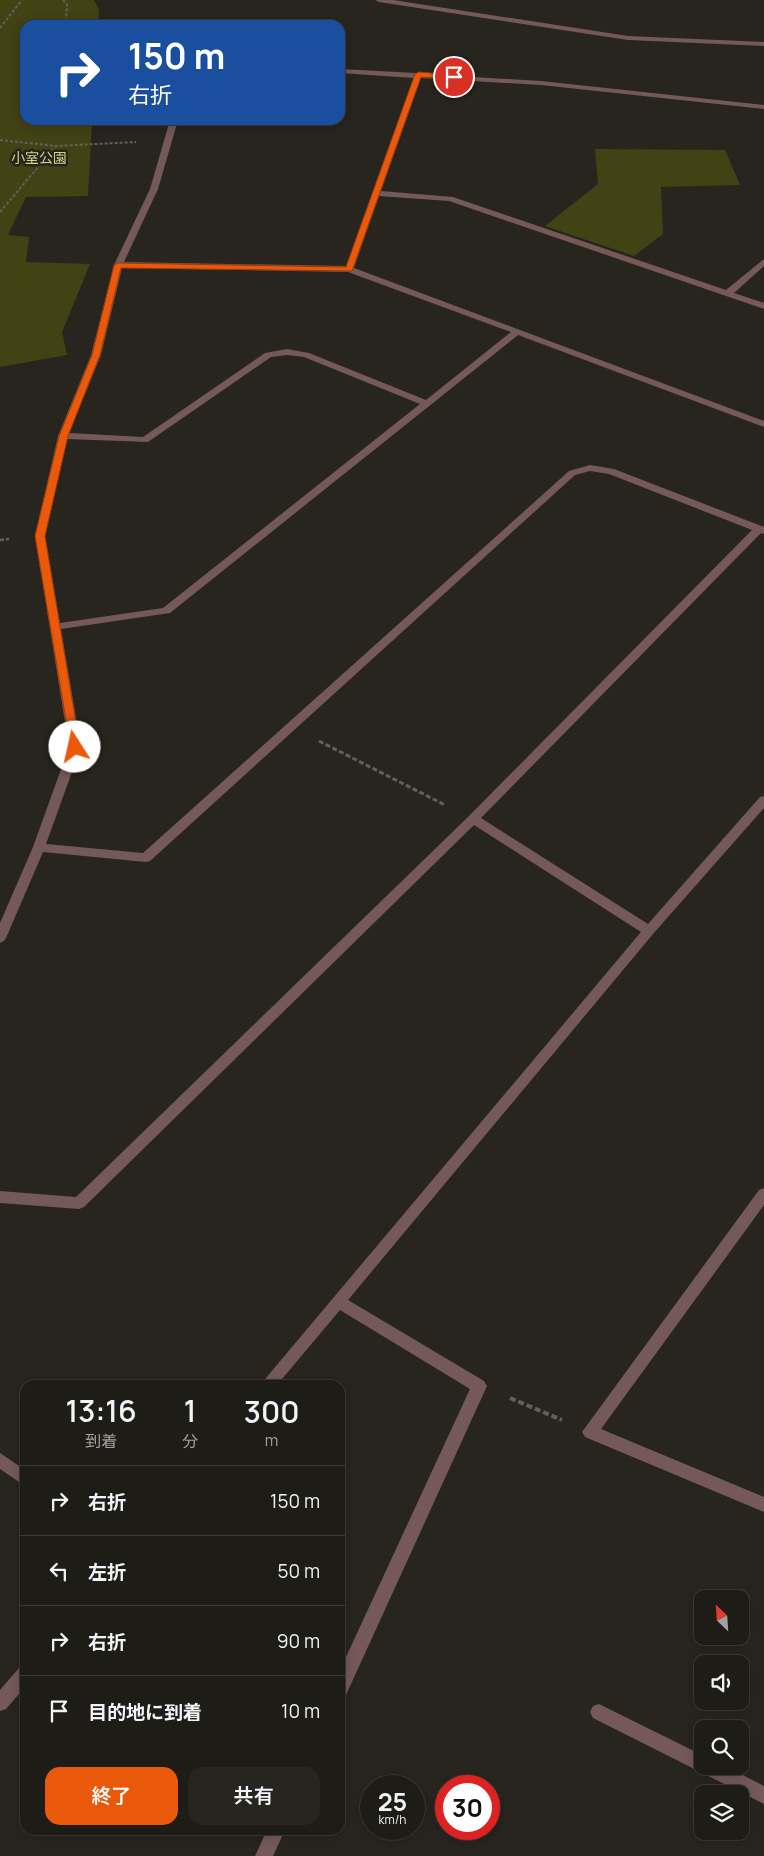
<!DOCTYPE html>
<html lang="ja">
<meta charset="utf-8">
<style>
:root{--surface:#1e1c16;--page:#26251f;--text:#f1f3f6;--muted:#a1a1a1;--line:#3c3a35;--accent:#ea580c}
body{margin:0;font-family:Manrope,"Noto Sans JP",sans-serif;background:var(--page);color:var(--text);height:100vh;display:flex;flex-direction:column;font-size:19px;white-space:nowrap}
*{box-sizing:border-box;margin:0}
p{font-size:16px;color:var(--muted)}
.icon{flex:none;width:28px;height:28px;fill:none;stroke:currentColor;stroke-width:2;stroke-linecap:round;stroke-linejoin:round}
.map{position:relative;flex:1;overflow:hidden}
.side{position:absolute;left:20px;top:1380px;width:325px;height:455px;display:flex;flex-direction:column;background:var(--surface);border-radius:15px;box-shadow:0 2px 12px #0003,0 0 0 1px var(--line)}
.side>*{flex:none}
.hud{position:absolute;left:20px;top:20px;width:325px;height:105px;border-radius:15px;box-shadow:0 2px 12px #0003,0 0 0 1px var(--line);background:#1a4fa0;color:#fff;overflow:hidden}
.needle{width:32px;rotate:335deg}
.buttons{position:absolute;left:694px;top:1590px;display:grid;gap:10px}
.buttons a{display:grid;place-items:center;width:55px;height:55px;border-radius:10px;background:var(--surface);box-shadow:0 2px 12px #0003,0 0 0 1px var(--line);font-size:25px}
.speed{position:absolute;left:360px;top:1775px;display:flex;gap:10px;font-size:25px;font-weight:700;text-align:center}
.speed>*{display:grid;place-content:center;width:65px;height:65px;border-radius:50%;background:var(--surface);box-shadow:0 2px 12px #0003,0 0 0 1px var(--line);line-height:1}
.speed small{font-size:12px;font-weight:400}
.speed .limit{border:8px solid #d22;background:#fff;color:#111}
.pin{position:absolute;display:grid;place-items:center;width:42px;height:42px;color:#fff;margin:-21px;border:2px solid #fff;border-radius:50%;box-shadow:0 1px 5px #0007}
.me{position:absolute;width:55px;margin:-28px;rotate:350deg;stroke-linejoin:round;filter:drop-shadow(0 0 4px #0008)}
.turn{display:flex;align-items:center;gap:18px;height:105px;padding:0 25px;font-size:22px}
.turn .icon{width:65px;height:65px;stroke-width:2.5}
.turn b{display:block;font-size:35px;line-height:42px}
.eta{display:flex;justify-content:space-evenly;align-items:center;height:85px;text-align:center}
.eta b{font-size:30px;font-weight:600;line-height:35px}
.cta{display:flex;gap:10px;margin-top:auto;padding:10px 25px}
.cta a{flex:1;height:58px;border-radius:15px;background:var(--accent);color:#fff;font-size:20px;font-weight:600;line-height:58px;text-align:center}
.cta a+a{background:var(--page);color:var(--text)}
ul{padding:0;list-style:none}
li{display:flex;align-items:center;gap:15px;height:70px;padding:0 25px;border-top:1px solid var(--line)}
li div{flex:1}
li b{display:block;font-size:19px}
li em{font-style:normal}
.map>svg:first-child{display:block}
.green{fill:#414314}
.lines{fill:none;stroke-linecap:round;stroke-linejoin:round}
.path-far3{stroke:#63605a;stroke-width:2;stroke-dasharray:3 2;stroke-linecap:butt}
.path-far2{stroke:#63605a;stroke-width:2.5;stroke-dasharray:4 2;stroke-linecap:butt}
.path-far1{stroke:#63605a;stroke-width:3;stroke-dasharray:5 2.5;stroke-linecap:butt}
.path{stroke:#63605a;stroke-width:4;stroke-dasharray:6 3;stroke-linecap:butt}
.minor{fill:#755959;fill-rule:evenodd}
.route{fill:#ea580c;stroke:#983908}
.labels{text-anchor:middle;stroke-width:5;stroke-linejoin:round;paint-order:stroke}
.far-park-label{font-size:14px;fill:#d2d77f;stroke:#28251e}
</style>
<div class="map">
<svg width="764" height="1856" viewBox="0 0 764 1856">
<rect width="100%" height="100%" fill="#28251e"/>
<path class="green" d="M 0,0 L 94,0 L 99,10 L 98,25 L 25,25 L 25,120 L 92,120 L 88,196 L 26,197 L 8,235 L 29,237 L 26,262 L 90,264 L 62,332 L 67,355 L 0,367 Z
M 595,149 L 725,150 L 740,185 L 661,187 L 663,234 L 634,256 L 545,226 L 598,184 Z"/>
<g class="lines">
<path class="path-far3" d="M 63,0 L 67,4 L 66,20
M 0,28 L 22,0
M 0,140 L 56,146 L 136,142
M 0,212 L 56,146"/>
<path class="path-far2" d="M 0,540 L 9,539"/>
<path class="path-far1" d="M 319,741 L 445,805"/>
<path class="path" d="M 510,1398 L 562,1420"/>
<path class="minor" d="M 375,0 L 393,0 L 628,36 L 764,42 L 764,46 L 628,40 L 379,2 Z
M 340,69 L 416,73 L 419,72 L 423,74 L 541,81 L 764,105 L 764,109 L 541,85 L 421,78 L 381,191 L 453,197 L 726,290 L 764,259 L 764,266 L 734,293 L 764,303 L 764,309 L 449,201 L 379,196 L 354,268 L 764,421 L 764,427 L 518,335 L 170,613 L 61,629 L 81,747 L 46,844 L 143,853 L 569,471 L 590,465 L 614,469 L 764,527 L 764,534 L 761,533 L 481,818 L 648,924 L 760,797 L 764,796 L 764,808 L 653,934 L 348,1300 L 484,1381 L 487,1386 L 346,1695 L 340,1697 L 340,1670 L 470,1389 L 340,1310 L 277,1385 L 260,1385 L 641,932 L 474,825 L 84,1207 L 79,1209 L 0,1203 L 0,1191 L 76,1197 L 469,816 L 752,530 L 609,474 L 590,471 L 575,475 L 150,861 L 146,862 L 43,852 L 6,938 L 4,941 L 0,943 L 0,923 L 33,847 L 69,747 L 35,536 L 58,436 L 91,355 L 114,265 L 150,189 L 170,120 L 178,120 L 158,189 L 124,262 L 346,266 L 414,78 L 340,73 ZM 122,268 L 348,272 L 511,332 L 426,400 L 309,353 L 287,349 L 265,353 L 143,437 L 69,433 L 101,355 ZM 287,355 L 304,357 L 420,404 L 163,608 L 60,623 L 45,536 L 67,439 L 148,442 L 271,357 Z
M 764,1188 L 764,1205 L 601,1429 L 764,1497 L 764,1512 L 585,1437 L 582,1432 L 759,1190 Z
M 0,1453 L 25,1470 L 25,1486 L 0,1469 Z
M 25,1666 L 25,1687 L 6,1709 L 0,1711 L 0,1690 L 19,1668 Z
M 599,1704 L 702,1755 L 702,1766 L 725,1766 L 764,1786 L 764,1804 L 593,1718 L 590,1712 L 593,1706 Z
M 267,1830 L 285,1830 L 273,1856 L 255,1856 Z"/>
</g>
<path class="route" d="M 419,72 L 454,75 L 457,77 L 454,79 L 421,77 L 352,271 L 121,268 L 100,355 L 68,436 L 45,536 L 80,747 L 79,750 L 71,750 L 35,536 L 59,436 L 92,355 L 114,265 L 118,263 L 346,267 L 415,74 Z"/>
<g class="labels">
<g class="far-park-label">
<text x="39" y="163">小室公園</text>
</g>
</g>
</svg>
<div class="buttons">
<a><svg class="needle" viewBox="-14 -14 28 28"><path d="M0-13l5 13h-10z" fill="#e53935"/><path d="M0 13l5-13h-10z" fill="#a1a1a1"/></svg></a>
<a><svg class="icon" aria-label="sound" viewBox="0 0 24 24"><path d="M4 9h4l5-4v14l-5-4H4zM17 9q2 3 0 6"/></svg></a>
<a><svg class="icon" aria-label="search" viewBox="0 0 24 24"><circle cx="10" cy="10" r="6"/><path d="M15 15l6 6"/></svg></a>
<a><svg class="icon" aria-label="layers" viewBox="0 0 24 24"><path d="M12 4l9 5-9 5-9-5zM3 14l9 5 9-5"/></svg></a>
</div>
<div class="speed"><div>25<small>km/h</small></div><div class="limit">30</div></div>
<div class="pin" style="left:454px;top:77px;background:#d93025"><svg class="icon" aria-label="arrive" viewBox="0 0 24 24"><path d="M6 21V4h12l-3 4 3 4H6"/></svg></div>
<svg class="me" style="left:75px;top:747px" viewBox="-20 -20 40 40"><circle r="19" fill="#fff"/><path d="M0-13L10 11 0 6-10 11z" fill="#ea580c"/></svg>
<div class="hud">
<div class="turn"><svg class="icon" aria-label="right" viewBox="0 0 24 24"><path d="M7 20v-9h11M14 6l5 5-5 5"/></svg><div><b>150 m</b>右折</div></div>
</div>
<section class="side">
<div class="eta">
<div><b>13:16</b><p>到着</p></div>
<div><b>1</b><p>分</p></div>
<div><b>300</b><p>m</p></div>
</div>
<ul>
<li><svg class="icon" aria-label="right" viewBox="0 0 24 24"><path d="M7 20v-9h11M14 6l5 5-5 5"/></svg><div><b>右折</b></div><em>150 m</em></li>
<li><svg class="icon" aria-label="left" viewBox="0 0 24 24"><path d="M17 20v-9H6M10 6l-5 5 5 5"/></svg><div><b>左折</b></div><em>50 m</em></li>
<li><svg class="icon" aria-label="right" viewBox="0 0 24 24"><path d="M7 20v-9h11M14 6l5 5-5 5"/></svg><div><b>右折</b></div><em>90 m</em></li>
<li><svg class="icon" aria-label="arrive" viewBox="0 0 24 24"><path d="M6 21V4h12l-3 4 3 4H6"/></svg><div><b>目的地に到着</b></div><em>10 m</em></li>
</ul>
<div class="cta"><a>終了</a><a>共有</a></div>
</section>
</div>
